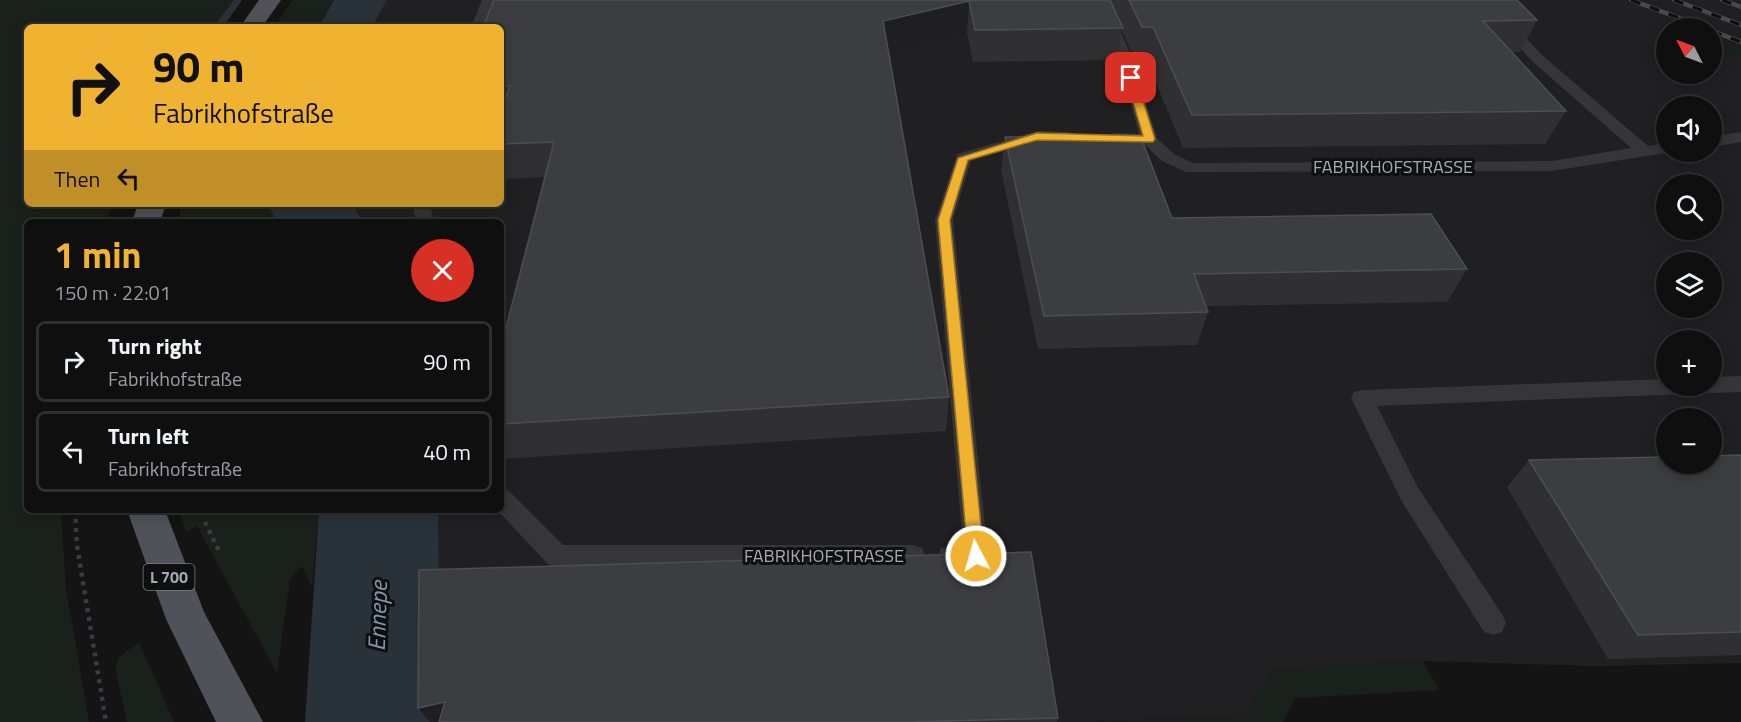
<!DOCTYPE html>
<meta charset="utf-8">
<style>
:root{--surface:#0f0f10;--page:#181819;--text:#f1f3f6;--muted:#9b9c9f;--line:#2f2f30;--accent:#f0b331}
body{margin:0;font-family:"Titillium Web",sans-serif;background:var(--page);color:var(--text);height:100vh;display:flex;flex-direction:column;font-size:22px;white-space:nowrap}
*{box-sizing:border-box;margin:0}
p{font-size:20px;color:var(--muted)}
.icon{flex:none;width:33px;height:33px;fill:none;stroke:currentColor;stroke-width:2;stroke-linecap:round;stroke-linejoin:round}
.map{position:relative;flex:1;overflow:hidden}
.panel{position:absolute;left:24px;top:219px;width:480px;height:294px;display:flex;flex-direction:column;background:var(--surface);border-radius:9px;box-shadow:0 3px 15px #0003,0 0 0 2px var(--line)}
.panel>*{flex:none}
.guide{position:absolute;left:24px;top:24px;width:480px;height:183px;border-radius:9px;box-shadow:0 3px 15px #0003,0 0 0 2px var(--line);background:#f0b331;color:#111;overflow:hidden}
.needle{width:39px;rotate:312deg}
.buttons{position:absolute;left:1656px;top:18px;display:grid;gap:12px}
.buttons a{display:grid;place-items:center;width:66px;height:66px;border-radius:50%;background:var(--surface);box-shadow:0 3px 15px #0003,0 0 0 2px var(--line);font-size:30px}
.pin{position:absolute;display:grid;place-items:center;width:51px;height:51px;color:#fff;margin:-26px;border-radius:12px;box-shadow:0 3px 9px #0006}
.me{position:absolute;width:66px;margin:-33px;rotate:354deg;stroke-linejoin:round;filter:drop-shadow(0 0 4px #0008)}
.turn{display:flex;align-items:center;gap:21px;height:126px;padding:0 30px;font-size:27px}
.turn .icon{width:78px;height:78px;stroke-width:2.5}
.turn b{display:block;font-size:42px;line-height:51px}
.then{display:flex;align-items:center;height:57px;padding:0 30px;background:#0003;gap:12px;font-size:22px}
.round{display:grid;place-items:center;flex:none;width:63px;height:63px;border-radius:32px;background:var(--page)}
.head{display:flex;align-items:center;justify-content:space-between;height:102px;padding:0 30px}
h1{font-size:36px;font-weight:700;line-height:45px;color:var(--accent)}
ul{padding:0;list-style:none}
li{display:flex;align-items:center;gap:18px;height:81px;margin:0 12px 9px;padding:0 18px;border:3px solid var(--line);border-radius:9px}
li div{flex:1}
li b{display:block;font-size:22px}
li em{font-style:normal}
.map>svg:first-child{display:block}
.built{fill:#202022;fill-rule:evenodd}
.green{fill:#1a201b}
.water{fill:#2a3239}
.lines{fill:none;stroke-linecap:round;stroke-linejoin:round}
.stream{fill:#2a3239;fill-rule:evenodd}
.path{stroke:#3b3c41;stroke-width:4.5;stroke-dasharray:4 5;stroke-linecap:butt}
.service{fill:#35353a;fill-rule:evenodd}
.primary{fill:#515259;fill-rule:evenodd}
.rail-casing{stroke:#48494f;stroke-width:4.5}
.rail{stroke:#0f0f10;stroke-width:3;stroke-dasharray:10;stroke-linecap:butt}
.wall{fill:#303033}
.shaded-wall{fill:#1f1f21}
.building{fill:#3c3d41;stroke:#4d4e53;stroke-width:1.5}
.route{fill:#f0b331;stroke:#9c7420;stroke-width:1.5}
.labels{text-anchor:middle;stroke-width:6;stroke-linejoin:round;paint-order:stroke}
.shield{fill:#0f0f10;stroke:#787c84;stroke-width:1.5}
.shield-label{font-size:16px;font-weight:bold;fill:#a5aab6}
.street-label{font-size:18px;fill:#a5aab6;stroke:#0f0f10}
.near-water-label{font-size:24px;font-style:italic;fill:#7c97b1;stroke:#0f0f10}
</style>
<div class="map">
<svg width="1741" height="722" viewBox="0 0 1741 722">
<rect width="100%" height="100%" fill="#141415"/>
<path class="built" d="M 387,0 L 1741,0 L 1741,46 L 1712,34 L 1712,28 L 1666,28 L 1666,74 L 1712,74 L 1712,45 L 1741,56 L 1741,663 L 1598,666 L 1423,661 L 1274,669 L 1245,715 L 1095,722 L 441,722 L 438,510 L 501,510 L 501,222 L 364,222 L 352,204 L 501,204 L 501,27 L 378,27 L 380,24 L 373,23 ZM 1666,106 L 1712,106 L 1712,152 L 1666,152 ZM 1666,184 L 1712,184 L 1712,230 L 1666,230 ZM 1666,262 L 1712,262 L 1712,308 L 1666,308 ZM 1666,340 L 1712,340 L 1712,386 L 1666,386 ZM 1666,418 L 1712,418 L 1712,464 L 1666,464 Z"/>
<path class="green" d="M 0,0 L 235,0 L 215,27 L 27,27 L 27,204 L 113,204 L 105,222 L 27,222 L 27,510 L 61,510 L 66,588 L 89,722 L 0,722 Z
M 293,0 L 334,0 L 319,27 L 274,27 Z
M 1712,34 L 1741,46 L 1741,56 L 1712,45 Z
M 182,204 L 268,204 L 276,222 L 178,222 Z
M 179,510 L 319,510 L 312,587 L 302,566 L 290,579 L 277,673 L 197,526 L 186,532 Z
M 139,642 L 174,722 L 127,722 L 115,669 L 119,657 Z
M 1423,661 L 1439,690 L 1295,698 L 1283,722 L 1095,722 L 1245,715 L 1274,669 Z"/>
<path class="water" d="M 334,0 L 387,0 L 374,23 L 381,23 L 378,27 L 319,27 Z
M 268,204 L 352,204 L 364,222 L 276,222 Z
M 319,510 L 438,510 L 441,722 L 305,722 Z"/>
<g class="lines">
<path class="stream" d="M 234,0 L 242,0 L 223,27 L 213,27 Z"/>
<path class="path" d="M 75,510 L 77,546 L 106,722
M 205,522 L 220,553"/>
<path class="service" d="M 482,0 L 496,0 L 485,27 L 471,27 Z
M 1093,0 L 1107,0 L 1132,58 L 1157,138 L 1174,154 L 1193,163 L 1552,161 L 1631,148 L 1532,61 L 1475,0 L 1490,0 L 1542,55 L 1648,146 L 1666,143 L 1666,152 L 1672,152 L 1552,171 L 1186,172 L 1162,161 L 1144,144 L 1114,143 L 1106,138 L 1114,133 L 1139,134 L 1118,58 Z
M 1037,131 L 1070,132 L 1078,137 L 1070,142 L 1038,141 L 971,161 L 953,220 L 988,556 L 985,564 C 971,569 955,569 941,564 L 938,556 L 941,548 L 963,545 L 935,220 L 957,154 Z
M 1741,132 L 1741,142 L 1712,147 L 1712,137 Z
M 412,204 L 430,204 L 434,222 L 416,222 Z
M 1741,376 L 1741,392 L 1377,406 L 1417,486 L 1502,614 L 1506,623 L 1502,632 L 1493,635 L 1484,632 L 1401,500 L 1351,398 L 1354,392 L 1362,390 L 1666,379 L 1666,386 L 1712,386 L 1712,377 Z
M 501,488 L 509,491 L 563,545 L 913,545 L 922,548 L 925,556 L 922,564 L 913,567 L 557,567 L 548,564 L 497,510 L 501,510 Z"/>
<path class="primary" d="M 259,0 L 281,0 L 262,27 L 240,27 Z
M 138,204 L 166,204 L 160,222 L 132,222 Z
M 127,510 L 165,510 L 204,612 L 263,722 L 216,722 L 166,619 Z"/>
<defs>
<path id="rail" d="M 1631,0 L 1706,28
M 1674,0 L 1741,25
M 1722,0 L 1741,7
M 1712,31 L 1741,42"/>
</defs>
<use href="#rail" class="rail-casing"/>
<use href="#rail" class="rail"/>
</g>
<path class="wall" d="M 494,0 L 1517,0 L 1537,20 L 1520,52 L 1512,52 L 1566,111 L 1545,144 L 1183,148 L 1146,59 L 1135,59 L 1122,31 L 1116,60 L 973,62 L 967,33 L 889,51 L 949,397 L 946,431 L 501,459 L 501,347 L 545,177 L 502,179 L 501,176 L 501,27 Z
M 1005,137 L 1172,218 L 1467,269 L 1447,302 L 1206,306 L 1208,312 L 1197,345 L 1038,349 L 1001,170 Z
M 1741,455 L 1741,655 L 1608,659 L 1507,487 L 1529,460 Z
M 418,708 L 1058,718 L 1057,722 L 430,722 Z"/>
<path class="shaded-wall" d="M 969,1 L 967,33 L 883,53 L 883,21 Z
M 445,702 L 460,722 L 430,722 L 418,708 Z"/>
<path class="building" d="M 494,0 L 1110,0 L 1123,28 L 975,30 L 969,1 L 883,21 L 949,397 L 501,424 L 501,347 L 554,142 L 501,144 L 501,113 L 510,86 L 501,87 L 501,27 L 483,27 Z
M 1129,0 L 1517,0 L 1537,20 L 1483,21 L 1566,111 L 1192,115 L 1153,27 L 1142,27 Z
M 1140,135 L 1172,218 L 1431,214 L 1467,269 L 1194,274 L 1208,312 L 1044,316 L 1005,137 Z
M 1741,455 L 1741,632 L 1638,635 L 1529,460 L 1666,457 L 1666,464 L 1712,464 L 1712,456 Z
M 1031,552 L 1058,718 L 909,722 L 439,722 L 445,702 L 418,708 L 419,570 Z"/>
<path class="route" d="M 1131,75 L 1136,78 L 1155,139 L 1153,142 L 1037,140 L 968,160 L 950,220 L 984,556 L 982,561 L 970,561 L 968,556 L 938,220 L 958,158 L 1037,133 L 1143,136 L 1126,78 Z"/>
<g class="labels">
<rect class="shield" x="143.5" y="564" width="51" height="26" rx="4.5"/>
<g class="shield-label">
<text x="169" y="583">L 700</text>
</g>
<g class="street-label">
<text x="1393" y="173">FABRIKHOFSTRASSE</text>
<text x="824" y="562">FABRIKHOFSTRASSE</text>
</g>
<g class="near-water-label">
<text transform="translate(378 616) rotate(-88)" y="8">Ennepe</text>
</g>
</g>
</svg>
<div class="buttons">
<a><svg class="needle" viewBox="-14 -14 28 28"><path d="M0-13l5 13h-10z" fill="#e53935"/><path d="M0 13l5-13h-10z" fill="#9b9c9f"/></svg></a>
<a><svg class="icon" aria-label="sound" viewBox="0 0 24 24"><path d="M4 9h4l5-4v14l-5-4H4zM17 9q2 3 0 6"/></svg></a>
<a><svg class="icon" aria-label="search" viewBox="0 0 24 24"><circle cx="10" cy="10" r="6"/><path d="M15 15l6 6"/></svg></a>
<a><svg class="icon" aria-label="layers" viewBox="0 0 24 24"><path d="M12 4l9 5-9 5-9-5zM3 14l9 5 9-5"/></svg></a>
<a>+</a>
<a>−</a>
</div>
<div class="pin" style="left:1131px;top:78px;background:#d93025"><svg class="icon" aria-label="arrive" viewBox="0 0 24 24"><path d="M6 21V4h12l-3 4 3 4H6"/></svg></div>
<svg class="me" style="left:976px;top:556px" viewBox="-20 -20 40 40"><circle r="17" fill="#f0b331" stroke="#fff" stroke-width="3"/><path d="M0-11L8 9 0 5-8 9z" fill="#fff"/></svg>
<div class="guide">
<div class="turn"><svg class="icon" aria-label="right" viewBox="0 0 24 24"><path d="M7 20v-9h11M14 6l5 5-5 5"/></svg><div><b>90 m</b>Fabrikhofstraße</div></div>
<div class="then">Then<svg class="icon" aria-label="left" viewBox="0 0 24 24"><path d="M17 20v-9H6M10 6l-5 5 5 5"/></svg></div>
</div>
<section class="panel">
<div class="head"><div><h1>1 min</h1><p>150 m · 22:01</p></div><a class="round" style="background:#d93025;color:#fff"><svg class="icon" aria-label="close" viewBox="0 0 24 24"><path d="M6 6l12 12M18 6L6 18"/></svg></a></div>
<ul>
<li><svg class="icon" aria-label="right" viewBox="0 0 24 24"><path d="M7 20v-9h11M14 6l5 5-5 5"/></svg><div><b>Turn right</b><p>Fabrikhofstraße</p></div><em>90 m</em></li>
<li><svg class="icon" aria-label="left" viewBox="0 0 24 24"><path d="M17 20v-9H6M10 6l-5 5 5 5"/></svg><div><b>Turn left</b><p>Fabrikhofstraße</p></div><em>40 m</em></li>
</ul>
</section>
</div>
